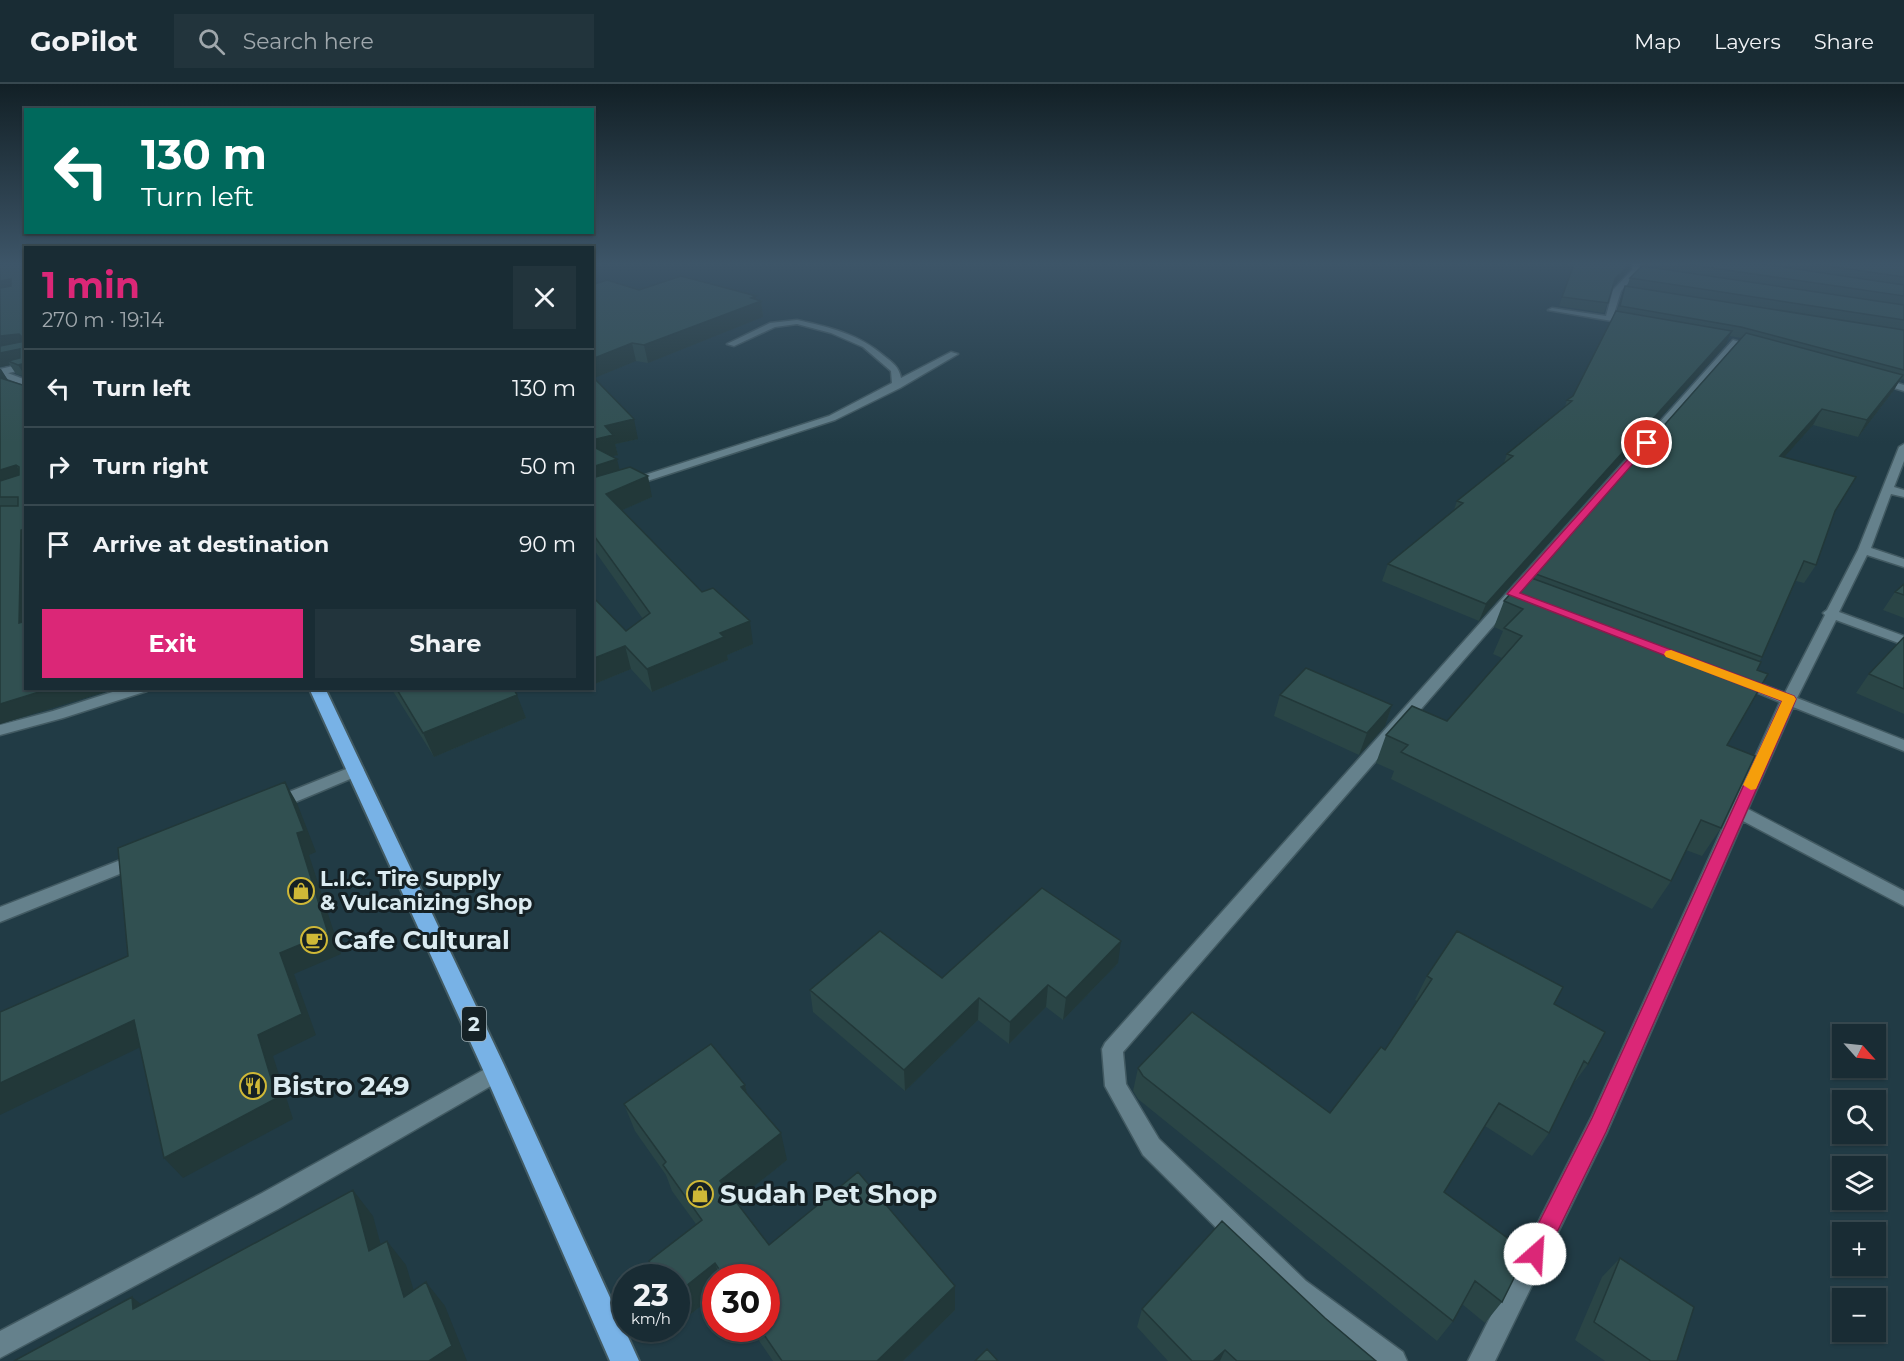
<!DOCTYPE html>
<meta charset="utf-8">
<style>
:root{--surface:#192c34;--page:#22343c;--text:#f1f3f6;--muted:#9fa7ac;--line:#37484f;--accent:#db2777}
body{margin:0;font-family:Montserrat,sans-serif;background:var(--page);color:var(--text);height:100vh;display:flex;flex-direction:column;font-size:22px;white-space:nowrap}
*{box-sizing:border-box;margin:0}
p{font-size:20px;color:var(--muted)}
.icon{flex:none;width:33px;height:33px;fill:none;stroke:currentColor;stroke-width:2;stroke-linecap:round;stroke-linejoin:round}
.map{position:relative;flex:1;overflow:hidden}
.sheet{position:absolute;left:24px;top:162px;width:570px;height:444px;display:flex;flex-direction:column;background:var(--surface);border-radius:0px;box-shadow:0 2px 4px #0004,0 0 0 2px var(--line)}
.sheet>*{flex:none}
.guide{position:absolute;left:24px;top:24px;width:570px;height:126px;border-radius:0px;box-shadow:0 2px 4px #0004,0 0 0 2px var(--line);background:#00695c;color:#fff;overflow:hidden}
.needle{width:39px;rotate:117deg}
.buttons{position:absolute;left:1832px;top:940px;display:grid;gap:12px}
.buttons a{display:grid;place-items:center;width:54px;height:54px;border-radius:0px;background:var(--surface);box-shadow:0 2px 4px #0004,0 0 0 2px var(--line);font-size:30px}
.speed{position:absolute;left:612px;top:1180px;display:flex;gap:12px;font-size:30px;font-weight:700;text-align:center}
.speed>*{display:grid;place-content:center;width:78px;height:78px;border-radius:50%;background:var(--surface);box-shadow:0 2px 4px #0004,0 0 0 2px var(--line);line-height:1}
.speed small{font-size:15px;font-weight:400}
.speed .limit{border:9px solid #d22;background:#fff;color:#111}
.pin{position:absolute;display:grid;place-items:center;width:51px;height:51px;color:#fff;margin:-26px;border:3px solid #fff;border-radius:50%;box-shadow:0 2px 6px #0007}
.me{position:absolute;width:66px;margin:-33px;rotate:26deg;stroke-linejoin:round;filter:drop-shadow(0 0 4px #0008)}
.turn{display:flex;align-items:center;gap:21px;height:126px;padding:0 18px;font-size:27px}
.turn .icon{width:78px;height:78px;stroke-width:2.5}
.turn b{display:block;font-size:42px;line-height:51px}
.round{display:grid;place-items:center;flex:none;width:63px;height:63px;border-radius:0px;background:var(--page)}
.overview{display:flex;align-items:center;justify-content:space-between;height:102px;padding:0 18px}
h1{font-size:36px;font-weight:700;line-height:45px;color:var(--accent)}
.cta{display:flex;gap:12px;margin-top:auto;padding:12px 18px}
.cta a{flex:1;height:69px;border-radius:0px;background:var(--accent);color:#fff;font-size:24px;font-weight:700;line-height:69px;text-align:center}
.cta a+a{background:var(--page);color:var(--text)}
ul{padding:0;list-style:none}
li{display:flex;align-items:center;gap:18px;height:78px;padding:0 18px;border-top:2px solid var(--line)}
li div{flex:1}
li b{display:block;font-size:22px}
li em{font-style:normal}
header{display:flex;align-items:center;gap:36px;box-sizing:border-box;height:84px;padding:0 30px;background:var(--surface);border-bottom:2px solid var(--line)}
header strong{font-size:28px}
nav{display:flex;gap:33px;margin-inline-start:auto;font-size:21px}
.search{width:420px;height:54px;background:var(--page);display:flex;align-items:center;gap:15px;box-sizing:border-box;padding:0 21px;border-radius:0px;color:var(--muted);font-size:22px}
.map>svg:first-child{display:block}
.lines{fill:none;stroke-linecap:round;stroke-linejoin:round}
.service-casing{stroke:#425a62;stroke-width:3}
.minor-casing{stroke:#425a62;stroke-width:3}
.tertiary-casing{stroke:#425a62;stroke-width:3}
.trunk-casing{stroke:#425a62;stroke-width:4}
.service{fill:#65818c;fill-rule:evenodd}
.minor{fill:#65818c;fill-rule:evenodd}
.tertiary{fill:#65818c;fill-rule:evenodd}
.trunk{fill:#78b2e6;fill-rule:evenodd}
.wall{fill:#2a4546}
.shaded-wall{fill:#223839}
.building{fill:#315051;stroke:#223839;stroke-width:1.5}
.route{fill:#db2777;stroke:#8e194d;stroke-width:1.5}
.slow{fill:#f59e0b}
.labels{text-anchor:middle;stroke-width:6;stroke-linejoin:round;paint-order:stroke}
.shield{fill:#152125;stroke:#a0aeb4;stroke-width:1.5}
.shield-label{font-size:20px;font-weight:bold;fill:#dbebf1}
.poi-label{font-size:21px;font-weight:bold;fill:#dbebf1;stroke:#152125;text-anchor:start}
.near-poi-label{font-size:26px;font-weight:bold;fill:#dbebf1;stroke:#152125;text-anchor:start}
</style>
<header>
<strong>GoPilot</strong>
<div class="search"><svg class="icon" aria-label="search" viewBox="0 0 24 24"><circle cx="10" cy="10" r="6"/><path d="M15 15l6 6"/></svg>Search here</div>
<nav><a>Map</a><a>Layers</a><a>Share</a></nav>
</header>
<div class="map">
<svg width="1904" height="1277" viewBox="0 0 1904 1277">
<rect width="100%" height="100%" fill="#213b45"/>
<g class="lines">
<defs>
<path id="service" d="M 797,236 C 829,243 859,250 884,272 C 893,279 899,283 901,294 L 951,268 L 958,270 L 900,304 L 835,336 L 592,415 L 592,408 L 829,332 L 892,299 L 891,287 L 863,263 L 831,249 L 797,240 L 775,243 L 734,262 L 727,260 L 770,239 Z
M 26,279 L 26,285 L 0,291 L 0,285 Z
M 125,604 L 149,604 L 147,607 L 63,634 L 0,651 L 0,641 L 53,627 Z"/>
<path id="minor" d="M 1633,180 L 1641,180 L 1638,189 L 1621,207 L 1613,233 L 1635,237 L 1635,241 L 1548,226 L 1552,224 L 1606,232 L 1613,206 L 1632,186 Z
M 1733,256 L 1740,258 L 1123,968 L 1126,1000 L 1159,1055 L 1306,1197 L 1403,1268 L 1407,1277 L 1372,1277 L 1288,1215 L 1143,1071 L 1105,1002 L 1102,965 L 1105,959 Z
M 1877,293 L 1904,301 L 1904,307 L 1874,298 L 1874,294 Z
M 1904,360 L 1904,377 L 1894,403 L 1904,406 L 1904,413 L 1891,410 L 1871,464 L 1904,475 L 1904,483 L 1867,471 L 1839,528 L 1904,552 L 1904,561 L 1836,536 L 1797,614 L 1904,656 L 1904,667 L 1793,623 L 1748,725 L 1904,807 L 1904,822 L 1743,737 L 1607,1048 L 1495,1277 L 1468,1277 L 1591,1034 L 1780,618 L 1737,600 L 1735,597 L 1742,593 L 1785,609 L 1825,531 L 1823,529 L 1827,526 L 1858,466 L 1899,363 Z
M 356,681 L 362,682 L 364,686 L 362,690 L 281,724 L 269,724 L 267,720 L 269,716 Z
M 136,770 L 142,771 L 145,776 L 142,781 L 0,838 L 0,823 Z
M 496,979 L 503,981 L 507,988 L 503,995 L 278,1125 L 0,1274 L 0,1247 L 262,1109 Z"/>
<path id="tertiary" d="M 0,286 L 26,296 L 26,302 L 0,292 Z"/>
<path id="trunk" d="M 309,604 L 325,604 L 504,981 L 639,1277 L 610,1277 L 484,988 Z"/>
</defs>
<use href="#service" class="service-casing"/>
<use href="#minor" class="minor-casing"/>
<use href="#tertiary" class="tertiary-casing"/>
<use href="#trunk" class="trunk-casing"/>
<use href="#service" class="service"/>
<use href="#minor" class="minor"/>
<use href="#tertiary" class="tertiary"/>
<use href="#trunk" class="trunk"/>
</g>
<path class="wall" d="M 26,180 L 26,293 L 16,290 L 10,281 L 0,283 Z
M 1574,180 L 1630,185 L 1613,203 L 1604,229 L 1559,222 Z
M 1641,180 L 1904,180 L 1904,296 L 1902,295 L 1900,298 L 1899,297 L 1894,306 L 1858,353 L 1813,341 L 1784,373 L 1835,427 L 1816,481 L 1804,499 L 1796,497 L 1762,573 L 1759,578 L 1727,661 L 1721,744 L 1702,772 L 1686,766 L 1671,797 L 1652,825 L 1391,695 L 1394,687 L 1376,679 L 1386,651 L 1447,637 L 1502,574 L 1493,570 L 1503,547 L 1494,543 L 1504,517 L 1531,494 L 1533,489 L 1741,254 L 1730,252 L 1726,260 L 1479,537 L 1382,497 L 1388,480 L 1454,426 L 1457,417 L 1504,379 L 1507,370 L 1565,323 L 1567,316 L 1573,312 L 1617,227 L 1625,202 L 1627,202 L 1630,194 L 1642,182 Z
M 592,195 L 594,200 L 639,206 L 756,215 L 761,217 L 763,233 L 648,279 L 636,277 L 594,294 L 638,355 L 615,360 L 618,371 L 611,372 L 620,386 L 652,413 L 622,426 L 753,560 L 727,571 L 728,576 L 652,608 L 631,585 L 592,601 L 626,547 L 643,535 L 592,463 Z
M 0,285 L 8,296 L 26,302 L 26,604 L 118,604 L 0,640 Z
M 1904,500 L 1904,534 L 1883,526 L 1895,508 Z
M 1904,553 L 1904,630 L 1856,609 L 1869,590 Z
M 391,604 L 513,604 L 526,634 L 434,673 Z
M 1280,611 L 1392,621 L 1385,642 L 1359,671 L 1274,632 Z
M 1118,879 L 1063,936 L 1046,923 L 1009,960 L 978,936 L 905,1007 L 813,928 L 810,906 L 942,894 Z
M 1427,892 L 1554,920 L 1588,980 L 1571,1003 L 1549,1049 L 1532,1072 L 1485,1042 L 1444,1108 L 1502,1218 L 1485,1239 L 1462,1220 L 1453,1237 L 1437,1257 L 1138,1015 L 1133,1007 L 1138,984 L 1330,1029 L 1385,966 L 1417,917 L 1415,916 Z
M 745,1001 L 747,1010 L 787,1076 L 735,1117 L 769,1161 L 955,1226 L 903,1277 L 773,1277 L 751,1245 L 766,1245 L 766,1194 L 716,1194 L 716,1210 L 682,1237 L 676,1229 L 676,1194 L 656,1194 L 649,1177 L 696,1140 L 672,1107 L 666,1091 L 635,1047 L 624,1020 Z
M 1620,1174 L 1677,1277 L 1605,1277 L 1575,1256 L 1602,1193 Z
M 1142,1225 L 1325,1234 L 1376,1277 L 1168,1277 L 1137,1243 Z"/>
<path class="shaded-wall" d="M 1630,180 L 1632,180 L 1630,185 L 1611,204 L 1615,195 Z
M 11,195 L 18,206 L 0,209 L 0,197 Z
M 756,212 L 756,218 L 761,217 L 763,233 L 648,279 L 644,261 Z
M 1732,247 L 1726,260 L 1479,537 L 1486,520 Z
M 19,250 L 26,262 L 0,266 L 0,252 Z
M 632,259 L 636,277 L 592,295 L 592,275 Z
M 20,265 L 26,274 L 8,277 L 10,281 L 0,283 L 0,269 Z
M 26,279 L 26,293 L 18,281 Z
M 0,285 L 1,285 L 9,298 L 0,300 Z
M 1903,291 L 1894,306 L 1858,353 L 1867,336 Z
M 1822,325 L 1813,341 L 1770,389 L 1780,372 Z
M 634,335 L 638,355 L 615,360 L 618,371 L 592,377 L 592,356 L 605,342 Z
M 617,375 L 622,396 L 592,405 L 592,383 Z
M 16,381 L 25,395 L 0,403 L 0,386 Z
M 648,392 L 652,413 L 611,431 L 606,410 Z
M 26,445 L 26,548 L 19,539 L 21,446 Z
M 750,537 L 753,560 L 727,571 L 728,576 L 652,608 L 647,585 L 720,549 Z
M 625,562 L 631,585 L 592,601 L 592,575 Z
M 52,604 L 118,604 L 0,640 L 0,620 Z
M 517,611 L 526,634 L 434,673 L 423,649 Z
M 1392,621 L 1385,642 L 1359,671 L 1367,649 Z
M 285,698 L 297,719 L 316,768 L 309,771 L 341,870 L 294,890 L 316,951 L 273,972 L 293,1035 L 183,1094 L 164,1074 L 258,951 L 280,869 L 297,749 Z
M 1121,857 L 1118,879 L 1063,936 L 1066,914 Z
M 1048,901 L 1046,923 L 1009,960 L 1010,938 Z
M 979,914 L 978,936 L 905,1007 L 904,986 Z
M 134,936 L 153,957 L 0,1031 L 0,999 Z
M 745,1001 L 751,1028 L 741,1003 Z
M 781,1049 L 787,1076 L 728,1123 L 720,1097 Z
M 353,1106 L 373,1132 L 389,1191 L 369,1167 Z
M 387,1157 L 406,1181 L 423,1237 L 404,1213 Z
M 715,1179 L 720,1194 L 716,1194 L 716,1210 L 682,1237 L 676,1225 L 676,1210 Z
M 426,1198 L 445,1222 L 467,1277 L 429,1277 Z
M 955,1202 L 955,1226 L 903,1277 L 877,1277 Z
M 132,1213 L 161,1236 L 133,1225 Z
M 1225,1266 L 1220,1277 L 1213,1277 Z"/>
<path class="building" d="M 0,180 L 26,180 L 26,279 L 18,281 L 8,277 L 20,274 L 20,265 L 0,269 L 0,262 L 21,258 L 21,252 L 19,250 L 0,252 L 0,204 L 11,202 L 11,195 L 0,197 Z
M 1574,180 L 1630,180 L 1615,195 L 1608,219 L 1562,213 Z
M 1685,180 L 1763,180 L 1904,201 L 1904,212 Z
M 1814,180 L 1889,180 L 1904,182 L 1904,193 Z
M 1642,182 L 1904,221 L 1904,236 L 1630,194 Z
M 681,192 L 756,212 L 751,214 L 761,217 L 644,261 L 632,259 L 592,275 L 592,201 L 607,196 L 639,206 Z
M 1625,202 L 1904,246 L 1904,286 L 1741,243 L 1620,222 Z
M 1616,227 L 1732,247 L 1486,520 L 1388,480 L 1463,419 L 1457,417 L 1513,372 L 1507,370 L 1572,317 L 1567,316 L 1573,312 Z
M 1746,249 L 1903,291 L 1867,336 L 1822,325 L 1780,372 L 1856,393 L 1835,427 L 1816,481 L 1804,477 L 1762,573 L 1533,489 Z
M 592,292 L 634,335 L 605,342 L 613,351 L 592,356 Z
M 0,294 L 26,302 L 26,445 L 21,446 L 19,539 L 26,537 L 26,604 L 52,604 L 0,620 L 0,422 L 18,422 L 18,413 L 0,413 L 0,397 L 19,391 L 19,383 L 16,381 L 0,386 Z
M 592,362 L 617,375 L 592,383 Z
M 630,383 L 648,392 L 606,410 L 702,508 L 713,504 L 750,537 L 720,549 L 724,553 L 647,585 L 625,562 L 592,575 L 592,512 L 626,547 L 650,529 L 592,449 L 592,394 Z
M 1526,492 L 1761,578 L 1757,586 L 1768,590 L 1727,661 L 1755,672 L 1721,744 L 1701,736 L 1671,797 L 1401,668 L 1408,661 L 1386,651 L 1412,622 L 1447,637 L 1522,552 L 1504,544 L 1523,525 L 1504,517 Z
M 1904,500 L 1904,511 L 1895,508 Z
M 1904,553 L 1904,605 L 1869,590 Z
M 1306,584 L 1392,621 L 1367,649 L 1280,611 Z
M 396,604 L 513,604 L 517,611 L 423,649 Z
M 285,698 L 304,747 L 297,749 L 328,849 L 280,869 L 302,930 L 258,951 L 277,1014 L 164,1074 L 134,936 L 0,999 L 0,928 L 128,872 L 118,764 Z
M 1042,804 L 1121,857 L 1066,914 L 1048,901 L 1010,938 L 979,914 L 904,986 L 810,906 L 880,847 L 942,894 Z
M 1457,847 L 1563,903 L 1554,920 L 1605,948 L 1588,980 L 1584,977 L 1549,1049 L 1499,1019 L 1444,1108 L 1527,1168 L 1502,1218 L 1475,1197 L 1453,1237 L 1143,992 L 1138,984 L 1192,928 L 1330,1029 L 1381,963 L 1385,966 L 1432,895 L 1427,892 Z
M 711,960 L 745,1001 L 741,1003 L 781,1049 L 720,1097 L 769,1161 L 858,1088 L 955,1202 L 877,1277 L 782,1277 L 760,1245 L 766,1245 L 766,1194 L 725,1194 L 715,1179 L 676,1210 L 676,1194 L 659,1194 L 649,1177 L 702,1136 L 663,1081 L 666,1078 L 624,1020 Z
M 353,1106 L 369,1167 L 387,1157 L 404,1213 L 426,1198 L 452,1262 L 429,1277 L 14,1277 L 132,1213 L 133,1225 Z
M 1222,1137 L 1325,1234 L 1376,1277 L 1237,1277 L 1225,1266 L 1213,1277 L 1192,1277 L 1142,1225 Z
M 1620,1174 L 1694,1223 L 1677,1277 L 1651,1277 L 1594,1238 Z
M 987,1265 L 998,1277 L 975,1277 Z"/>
<linearGradient id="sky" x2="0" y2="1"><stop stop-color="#122026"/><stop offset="0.5" stop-color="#3d5568"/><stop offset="1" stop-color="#3d5568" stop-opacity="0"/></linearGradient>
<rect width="1904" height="359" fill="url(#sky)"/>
<path class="route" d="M 1644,357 L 1651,359 L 1520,509 L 1794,612 L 1796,615 L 1606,1048 L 1543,1177 L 1535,1181 L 1527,1177 L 1524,1170 L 1527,1162 L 1592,1034 L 1782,617 L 1507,510 Z"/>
<path class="slow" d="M 1671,566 L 1794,612 L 1796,615 L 1756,705 L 1751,706 L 1743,701 L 1782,617 L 1666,573 L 1664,570 L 1666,567 Z"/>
<defs>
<symbol id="shop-ring" viewBox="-11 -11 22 22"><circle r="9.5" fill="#152125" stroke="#cfb837" stroke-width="1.5"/><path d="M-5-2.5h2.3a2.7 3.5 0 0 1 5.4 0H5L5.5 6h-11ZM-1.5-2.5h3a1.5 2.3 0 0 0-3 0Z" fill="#cfb837"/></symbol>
<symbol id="cafe-ring" viewBox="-11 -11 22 22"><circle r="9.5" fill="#152125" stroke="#cfb837" stroke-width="1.5"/><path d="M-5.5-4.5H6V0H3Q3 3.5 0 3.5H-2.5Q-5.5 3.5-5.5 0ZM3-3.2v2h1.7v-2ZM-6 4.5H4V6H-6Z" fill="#cfb837"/></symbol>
<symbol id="restaurant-ring" viewBox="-11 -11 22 22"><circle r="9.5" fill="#152125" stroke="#cfb837" stroke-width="1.5"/><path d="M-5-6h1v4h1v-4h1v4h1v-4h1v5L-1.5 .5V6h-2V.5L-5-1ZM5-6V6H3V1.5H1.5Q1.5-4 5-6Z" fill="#cfb837"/></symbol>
</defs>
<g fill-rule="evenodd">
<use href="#shop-ring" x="286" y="792" width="30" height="30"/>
<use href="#cafe-ring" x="299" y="841" width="30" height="30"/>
<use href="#restaurant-ring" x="238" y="987" width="30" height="30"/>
<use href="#shop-ring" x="685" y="1095" width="30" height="30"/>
</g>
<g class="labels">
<rect class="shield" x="462" y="923" width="24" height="34" rx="4.5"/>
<g class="shield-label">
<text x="474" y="947">2</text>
</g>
<g class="poi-label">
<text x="320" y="802">L.I.C. Tire Supply<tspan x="320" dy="24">&amp; Vulcanizing Shop</tspan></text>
</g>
<g class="near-poi-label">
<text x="334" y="865">Cafe Cultural</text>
<text x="272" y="1011">Bistro 249</text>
<text x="720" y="1119">Sudah Pet Shop</text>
</g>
</g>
</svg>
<div class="buttons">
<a><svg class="needle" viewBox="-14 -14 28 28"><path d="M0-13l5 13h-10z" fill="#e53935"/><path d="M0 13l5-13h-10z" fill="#9fa7ac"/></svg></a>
<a><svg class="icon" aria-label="search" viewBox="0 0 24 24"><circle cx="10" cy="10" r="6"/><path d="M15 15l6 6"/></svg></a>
<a><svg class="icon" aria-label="layers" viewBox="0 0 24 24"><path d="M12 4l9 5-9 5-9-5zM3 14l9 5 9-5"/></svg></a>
<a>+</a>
<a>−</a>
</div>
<div class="speed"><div>23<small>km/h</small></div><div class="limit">30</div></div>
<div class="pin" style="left:1647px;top:359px;background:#d93025"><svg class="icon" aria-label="arrive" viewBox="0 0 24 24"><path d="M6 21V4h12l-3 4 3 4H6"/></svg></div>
<svg class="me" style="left:1535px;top:1170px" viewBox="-20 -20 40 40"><circle r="19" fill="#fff"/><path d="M0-13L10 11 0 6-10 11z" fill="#db2777"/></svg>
<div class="guide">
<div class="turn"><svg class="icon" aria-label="left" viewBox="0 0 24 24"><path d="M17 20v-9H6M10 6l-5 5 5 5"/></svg><div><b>130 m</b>Turn left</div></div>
</div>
<section class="sheet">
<div class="overview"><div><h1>1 min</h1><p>270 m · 19:14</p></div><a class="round"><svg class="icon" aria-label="close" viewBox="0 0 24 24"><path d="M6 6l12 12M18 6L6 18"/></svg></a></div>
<ul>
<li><svg class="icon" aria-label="left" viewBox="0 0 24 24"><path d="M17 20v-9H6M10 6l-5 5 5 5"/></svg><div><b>Turn left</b></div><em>130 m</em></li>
<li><svg class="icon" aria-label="right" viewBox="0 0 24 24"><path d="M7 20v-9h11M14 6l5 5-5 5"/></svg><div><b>Turn right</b></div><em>50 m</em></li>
<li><svg class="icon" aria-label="arrive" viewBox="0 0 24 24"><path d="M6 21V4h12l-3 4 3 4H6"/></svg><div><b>Arrive at destination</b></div><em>90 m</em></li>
</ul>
<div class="cta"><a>Exit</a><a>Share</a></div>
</section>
</div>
